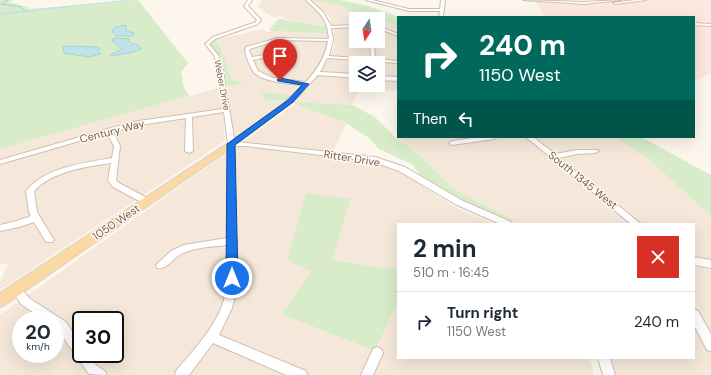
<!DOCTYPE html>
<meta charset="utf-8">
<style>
:root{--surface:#fff;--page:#f6f6f7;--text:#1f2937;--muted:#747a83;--line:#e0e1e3}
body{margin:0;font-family:"DM Sans",sans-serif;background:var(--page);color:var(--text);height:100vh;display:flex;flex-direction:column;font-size:15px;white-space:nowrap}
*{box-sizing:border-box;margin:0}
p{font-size:13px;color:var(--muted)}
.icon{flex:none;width:22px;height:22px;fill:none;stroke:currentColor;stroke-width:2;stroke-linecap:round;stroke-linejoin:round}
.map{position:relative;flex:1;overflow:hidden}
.drawer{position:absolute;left:397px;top:223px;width:298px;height:136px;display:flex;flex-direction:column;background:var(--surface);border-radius:0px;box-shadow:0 4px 16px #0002}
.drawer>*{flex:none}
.hud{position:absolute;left:397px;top:16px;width:298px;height:122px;border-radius:0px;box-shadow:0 4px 16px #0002;background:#00695c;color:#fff;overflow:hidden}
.needle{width:26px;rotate:192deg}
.fabs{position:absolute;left:349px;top:12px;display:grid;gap:8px}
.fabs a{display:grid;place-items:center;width:36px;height:36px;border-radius:0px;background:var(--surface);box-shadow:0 4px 16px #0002;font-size:20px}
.speed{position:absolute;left:12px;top:311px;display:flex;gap:8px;font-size:20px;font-weight:700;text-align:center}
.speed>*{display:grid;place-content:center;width:52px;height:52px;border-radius:50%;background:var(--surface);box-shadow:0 4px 16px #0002;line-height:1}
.speed small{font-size:10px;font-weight:400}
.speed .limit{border:2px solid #111;border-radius:6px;background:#fff;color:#111}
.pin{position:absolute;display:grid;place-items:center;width:34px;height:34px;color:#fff;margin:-41px -17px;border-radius:50% 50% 50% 0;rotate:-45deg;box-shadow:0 0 4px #0007}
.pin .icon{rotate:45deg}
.me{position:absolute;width:44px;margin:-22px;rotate:0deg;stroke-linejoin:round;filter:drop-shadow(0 0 3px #0008)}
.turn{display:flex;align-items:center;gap:14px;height:84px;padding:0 16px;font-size:18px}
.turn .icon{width:52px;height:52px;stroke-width:2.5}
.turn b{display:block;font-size:28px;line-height:34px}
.then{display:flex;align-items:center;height:38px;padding:0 16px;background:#0003;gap:8px;font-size:15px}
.round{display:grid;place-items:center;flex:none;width:42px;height:42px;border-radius:0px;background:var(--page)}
.summary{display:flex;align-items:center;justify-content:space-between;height:68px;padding:0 16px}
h1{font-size:24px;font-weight:700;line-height:30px}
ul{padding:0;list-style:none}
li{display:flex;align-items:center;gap:12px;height:60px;padding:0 16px;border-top:1px solid var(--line)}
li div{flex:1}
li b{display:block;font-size:15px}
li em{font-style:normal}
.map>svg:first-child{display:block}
.residential{fill:#f5e8da;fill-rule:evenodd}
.commercial{fill:#fde8e0}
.green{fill:#d8ecc9}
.water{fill:#bfe3e8;stroke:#a5d3da}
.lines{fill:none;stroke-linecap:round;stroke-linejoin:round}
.stream{stroke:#a5d3da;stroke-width:1}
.canal{fill:#bfe3e8;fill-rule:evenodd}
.minor-casing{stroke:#d1beb0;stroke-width:2}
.major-casing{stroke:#dad1cd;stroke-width:2}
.minor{fill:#fff;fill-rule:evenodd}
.major{fill:#fbd9a5;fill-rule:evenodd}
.route{fill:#1a73e8;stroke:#114b97}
.labels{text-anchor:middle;stroke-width:3;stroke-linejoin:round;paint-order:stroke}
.far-street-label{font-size:9px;fill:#7a5c4d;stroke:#fffaf3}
.street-label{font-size:11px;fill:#7a5c4d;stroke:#fffaf3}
</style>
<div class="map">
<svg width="711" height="375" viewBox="0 0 711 375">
<rect width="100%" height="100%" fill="#fdf6ec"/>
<path class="residential" d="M 263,0 L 306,0 L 322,14 L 329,27 L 284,19 L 280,16 L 273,17 L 259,8 L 258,5 Z
M 317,0 L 341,5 L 350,11 L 367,14 L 398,27 L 398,82 L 396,91 L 360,88 L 352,105 L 295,102 L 318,74 L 330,57 L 334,47 L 334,28 L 327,14 L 312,1 ZM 356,19 L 378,19 L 378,41 L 356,41 ZM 356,63 L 378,63 L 378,85 L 356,85 Z
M 262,29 L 268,32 L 272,31 L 329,34 L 329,47 L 325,56 L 313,73 L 292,95 L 262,92 L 288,101 L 233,140 L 228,86 L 244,84 L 231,78 L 221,48 L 216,42 L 220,39 Z
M 222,87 L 225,141 L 0,290 L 0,282 L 8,264 L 0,264 L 0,149 Z
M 295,104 L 346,123 L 331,157 L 370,161 L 384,165 L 407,176 L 451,205 L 495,224 L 398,224 L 398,270 L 332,260 L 351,199 L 313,270 L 281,314 L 373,351 L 398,302 L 398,358 L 590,358 L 594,375 L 0,375 L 0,315 ZM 21,320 L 55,320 L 55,354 L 21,354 ZM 81,320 L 115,320 L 115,354 L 81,354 Z
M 400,137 L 614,137 L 645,156 L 711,216 L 711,261 L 694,256 L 694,224 L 521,224 L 453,189 L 417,153 L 396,138 Z
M 694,266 L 711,270 L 711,375 L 608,375 L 603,358 L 694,358 Z"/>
<path class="commercial" d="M 634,0 L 711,0 L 711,73 L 694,81 L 694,17 L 545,17 L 536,2 L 585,4 Z"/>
<path class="green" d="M 0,0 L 13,0 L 9,2 L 28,7 L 29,9 L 138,0 L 188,63 L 181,72 L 184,88 L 189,96 L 0,149 Z
M 310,0 L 341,0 L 368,6 L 399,17 L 398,27 L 367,14 L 350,11 L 341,5 Z
M 279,19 L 329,27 L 329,34 L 272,31 L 269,29 Z
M 220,39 L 216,42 L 221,48 L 231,78 L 245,84 L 228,86 L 218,54 L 210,45 L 215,40 Z
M 262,92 L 292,95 L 288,101 L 264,99 Z
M 295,102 L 352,105 L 375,117 L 396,138 L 417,153 L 453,189 L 521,224 C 496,217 423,188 413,165 L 379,149 L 369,138 L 346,123 L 295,104 Z
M 614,137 L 641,137 L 711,175 L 711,216 L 645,156 Z
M 306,193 L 351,199 L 332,260 L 398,270 L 398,302 L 374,351 L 281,314 L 312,271 L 287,261 Z"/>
<path class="water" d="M 126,25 L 126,31 L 134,33 L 133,36 L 116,36 L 112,31 L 115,27 Z
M 116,38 L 130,39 L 128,41 C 133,45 138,43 141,49 L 129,53 L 111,56 L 110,55 L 122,49 L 111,40 Z
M 69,46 L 98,47 L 100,49 L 98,52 L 101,54 L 89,57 L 64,53 L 63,47 Z"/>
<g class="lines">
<path class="stream" d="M 5,2 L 8,0
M 4,3 L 1,4 L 21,7 L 25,11"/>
<path class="canal" d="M 126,0 L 134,0 L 0,15 L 0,13 Z"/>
<defs>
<path id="minor" d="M 248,0 L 252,0 L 248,6 L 261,20 L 258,24 L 215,39 L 209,44 L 218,55 L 223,70 L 234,139 L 282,105 L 303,85 C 291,84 260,82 253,71 C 249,65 247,58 245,51 L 246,47 L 278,38 L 329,39 C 327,17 320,14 306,0 L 310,0 L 323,12 L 331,26 L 356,25 L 356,27 L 331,28 L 333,40 L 329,56 L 371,59 L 370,44 L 372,43 L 374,44 L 375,59 L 398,61 L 398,63 L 327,58 L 320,72 L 356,74 L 356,78 L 318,75 L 293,102 L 238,142 L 375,157 L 405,167 L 461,200 L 511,222 L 512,224 L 500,224 L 455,204 L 399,171 L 371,161 L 246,146 L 234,146 L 237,288 L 232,308 L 219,335 L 306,371 L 307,375 L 286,375 L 213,343 L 189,375 L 175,375 L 176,371 C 196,347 221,322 226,291 C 228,276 227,260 227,245 C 211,247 192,247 178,256 C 172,260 166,270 157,268 L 156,265 L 171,251 L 184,245 L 227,238 L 228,144 L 224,112 L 192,117 L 193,151 L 189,153 L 185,151 L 186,118 L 133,126 L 113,132 L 120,146 L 116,180 L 119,183 L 149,199 L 150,201 L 149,203 L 143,203 L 113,187 L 108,180 L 111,163 C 85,167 53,171 34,191 L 37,212 L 54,240 L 52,242 L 46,242 L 34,222 L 19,227 L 0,231 L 0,225 L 17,221 L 31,216 L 29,212 L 26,191 C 45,167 84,163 112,158 L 114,146 L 107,133 L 0,164 L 0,160 L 132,122 L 223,109 L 219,70 L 214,55 L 205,44 L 213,37 L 256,22 L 257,20 L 244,6 ZM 278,40 L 328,41 C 325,58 317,70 306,82 L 273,78 L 258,71 L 253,60 L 286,53 L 284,52 L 252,57 L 249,51 L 250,49 Z
M 366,0 L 372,0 L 409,9 L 440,9 L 441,0 L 445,0 L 443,17 L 439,17 L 440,11 L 409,11 Z
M 523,0 L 584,2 L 621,0 L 584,4 Z
M 635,0 L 646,0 L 615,4 L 613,3 Z
M 358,13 L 361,14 L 359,17 L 361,19 L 357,19 L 355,17 Z
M 694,23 L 711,24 L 711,26 L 694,25 Z
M 378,26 L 398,34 L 398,36 L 378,28 Z
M 378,76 L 398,77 L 398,81 L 378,80 Z
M 480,137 L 497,137 L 494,139 L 452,145 L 449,143 L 452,141 Z
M 526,137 L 533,137 L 555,154 L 577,150 L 597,150 L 599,151 L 595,153 L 577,154 L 559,158 L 641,224 L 631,224 Z
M 694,257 L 711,260 L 711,268 L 694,265 Z
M 16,286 L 20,287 L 29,298 L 66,322 L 81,345 L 81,354 L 88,354 L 97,366 L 105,371 L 106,375 L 89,374 L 58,330 L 55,328 L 55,320 L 44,320 L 21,304 L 11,290 L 12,287 Z
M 694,309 L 698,311 L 711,334 L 711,351 L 707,350 L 694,325 Z
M 377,347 L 381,349 L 383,353 L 373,375 L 361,375 L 373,349 Z
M 598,358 L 610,358 L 615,375 L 603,375 Z"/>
<path id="major" d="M 231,141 L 234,142 L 236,144 L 234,146 L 5,305 L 0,307 L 0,293 Z"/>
</defs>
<use href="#minor" class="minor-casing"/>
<use href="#major" class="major-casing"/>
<use href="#minor" class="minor"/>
<use href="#major" class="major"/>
</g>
<path class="route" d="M 280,78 L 309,84 L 293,102 L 235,145 L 238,278 L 236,281 L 232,283 L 228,281 L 226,278 L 227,144 L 288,100 L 302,85 L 278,81 L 277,80 Z"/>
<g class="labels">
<g class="far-street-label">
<text transform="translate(222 85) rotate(79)" y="3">Weber Drive</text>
</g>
<g class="street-label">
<text transform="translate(112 131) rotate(-14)" y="4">Century Way</text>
<text transform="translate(352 158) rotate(9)" y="4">Ritter Drive</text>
<text transform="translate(583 180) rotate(39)" y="4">South 1345 West</text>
<text transform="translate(116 222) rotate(-34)" y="4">1050 West</text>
</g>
</g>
</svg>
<div class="fabs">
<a><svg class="needle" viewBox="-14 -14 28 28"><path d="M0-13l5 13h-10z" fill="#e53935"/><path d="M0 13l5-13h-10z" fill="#747a83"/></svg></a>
<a><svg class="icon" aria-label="layers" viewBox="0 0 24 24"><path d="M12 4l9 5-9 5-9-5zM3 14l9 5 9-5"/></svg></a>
</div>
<div class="speed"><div>20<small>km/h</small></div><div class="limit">30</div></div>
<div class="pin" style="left:280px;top:80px;background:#d93025"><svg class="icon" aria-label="arrive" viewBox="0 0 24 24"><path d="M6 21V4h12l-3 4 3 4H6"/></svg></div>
<svg class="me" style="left:232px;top:278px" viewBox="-20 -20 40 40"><circle r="17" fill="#1a73e8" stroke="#fff" stroke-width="3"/><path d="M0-11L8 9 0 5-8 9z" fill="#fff"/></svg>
<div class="hud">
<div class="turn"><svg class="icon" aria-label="right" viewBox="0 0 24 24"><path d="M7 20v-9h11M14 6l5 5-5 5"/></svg><div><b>240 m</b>1150 West</div></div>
<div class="then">Then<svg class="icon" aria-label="left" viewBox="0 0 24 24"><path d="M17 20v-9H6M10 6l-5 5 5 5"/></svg></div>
</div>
<section class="drawer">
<div class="summary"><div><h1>2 min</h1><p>510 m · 16:45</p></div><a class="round" style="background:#d93025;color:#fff"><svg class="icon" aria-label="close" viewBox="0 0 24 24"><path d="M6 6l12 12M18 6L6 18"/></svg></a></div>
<ul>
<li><svg class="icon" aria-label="right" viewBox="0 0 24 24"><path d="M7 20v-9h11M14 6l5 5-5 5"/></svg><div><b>Turn right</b><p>1150 West</p></div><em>240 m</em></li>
</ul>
</section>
</div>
